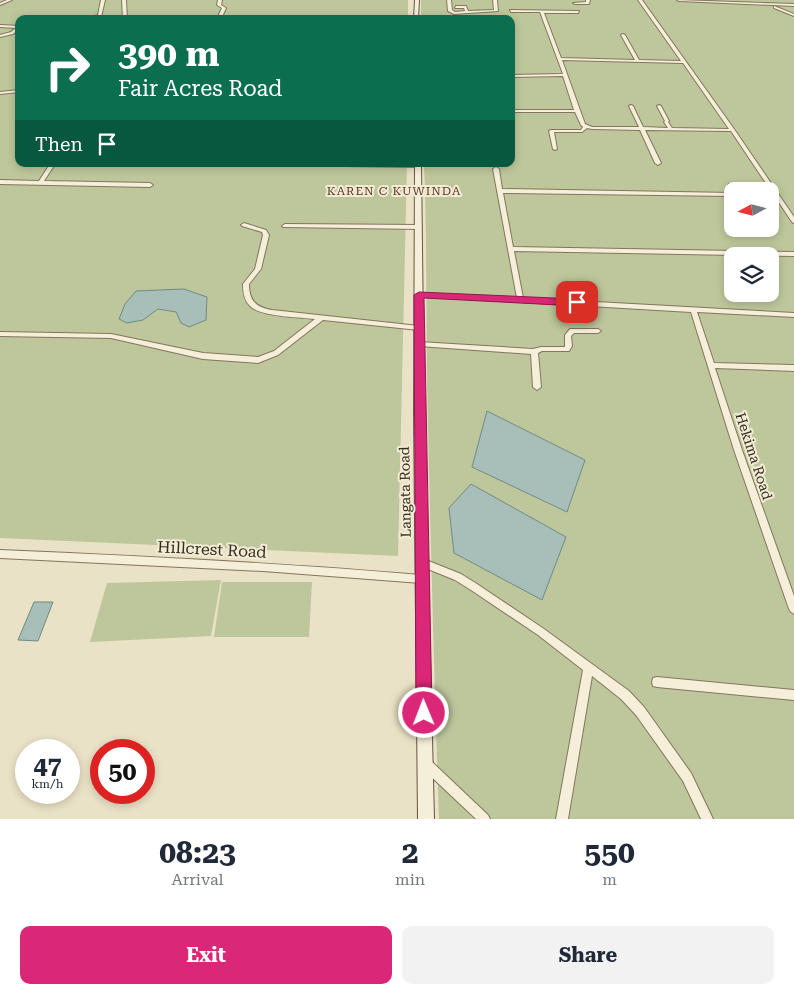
<!DOCTYPE html>
<style>
:root{--surface:#fff;--page:#f2f2f3;--text:#1f2937;--muted:#747a83;--accent:#db2777}
body{margin:0;font-family:"Roboto Serif",serif;background:var(--page);color:var(--text);height:100vh;display:flex;flex-direction:column;font-size:19px;white-space:nowrap}
*{box-sizing:border-box;margin:0}
p{font-size:16px;color:var(--muted)}
.icon{flex:none;width:28px;height:28px;fill:none;stroke:currentColor;stroke-width:2;stroke-linecap:round;stroke-linejoin:round}
.map{position:relative;height:819px;overflow:hidden}
.drawer{display:flex;flex-direction:column;background:var(--surface);flex:1}
.drawer>*{flex:none}
.top-card{position:absolute;left:15px;top:15px;width:500px;height:152px;border-radius:10px;box-shadow:0 2px 8px #0003;background:#0b6e4f;color:#fff;overflow:hidden}
.needle{width:32px;rotate:263deg}
.controls{position:absolute;left:724px;top:182px;display:grid;gap:10px}
.controls a{display:grid;place-items:center;width:55px;height:55px;border-radius:10px;background:var(--surface);box-shadow:0 2px 8px #0003;font-size:25px}
.speed{position:absolute;left:15px;top:739px;display:flex;gap:10px;font-size:25px;font-weight:700;text-align:center}
.speed>*{display:grid;place-content:center;width:65px;height:65px;border-radius:50%;background:var(--surface);box-shadow:0 2px 8px #0003;line-height:1}
.speed small{font-size:12px;font-weight:400}
.speed .limit{border:8px solid #d22;background:#fff;color:#111}
.pin{position:absolute;display:grid;place-items:center;width:42px;height:42px;color:#fff;margin:-21px;border-radius:10px;box-shadow:0 2px 8px #0006}
.me{position:absolute;width:55px;margin:-28px;rotate:359deg;stroke-linejoin:round;filter:drop-shadow(0 0 4px #0008)}
.turn{display:flex;align-items:center;gap:18px;height:105px;padding:0 20px;font-size:22px}
.turn .icon{width:65px;height:65px;stroke-width:2.5}
.turn b{display:block;font-size:35px;line-height:42px}
.then{display:flex;align-items:center;height:48px;padding:0 20px;background:#0003;gap:10px;font-size:19px}
.eta{display:flex;justify-content:space-evenly;align-items:center;height:85px;text-align:center}
.eta b{font-size:30px;font-weight:700;line-height:35px}
.button{display:flex;gap:10px;margin-top:auto;padding:10px 20px}
.button a{flex:1;height:58px;border-radius:10px;background:var(--accent);color:#fff;font-size:20px;font-weight:700;line-height:58px;text-align:center}
.button a+a{background:var(--page);color:var(--text)}
.map>svg:first-child{display:block}
.green{fill:#bec79b;fill-rule:evenodd}
.water{fill:#a7beb9;stroke:#6f8b86}
.lines{fill:none;stroke-linecap:round;stroke-linejoin:round}
.street-casing{stroke:#83755e;stroke-width:2}
.secondary-casing{stroke:#655641;stroke-width:2}
.street{fill:#f5efd9;fill-rule:evenodd}
.secondary{fill:#f5efd9;fill-rule:evenodd}
.route{fill:#db2777;stroke:#8e194d}
.labels{text-anchor:middle;stroke-width:4;stroke-linejoin:round;paint-order:stroke}
.far-neighbourhood-label{font-size:12px;letter-spacing:1px;fill:#5d3424;stroke:#f2ecd5}
.street-label{font-size:14px;fill:#352c20;stroke:#f2ecd5}
.near-street-label{font-size:16px;fill:#352c20;stroke:#f2ecd5}
</style>
<div class="map">
<svg width="794" height="819" viewBox="0 0 794 819">
<rect width="100%" height="100%" fill="#eae2c6"/>
<path class="green" d="M 0,0 L 408,0 L 408,19 L 19,19 L 19,164 L 407,164 L 398,556 L 0,538 Z
M 421,0 L 794,0 L 794,819 L 439,819 C 434,673 430,526 427,380 C 426,308 427,236 424,164 L 511,164 L 511,19 L 421,19 ZM 732,191 L 770,191 L 770,229 L 732,229 ZM 732,256 L 770,256 L 770,294 L 732,294 Z
M 221,580 L 211,636 L 90,642 L 107,583 Z
M 222,582 L 312,582 L 309,637 L 214,637 Z"/>
<path class="water" d="M 184,289 L 207,297 L 206,320 L 189,327 L 181,323 L 176,312 L 158,309 L 143,320 L 127,323 L 119,319 L 125,304 L 136,291 Z
M 487,411 L 585,460 L 567,512 L 472,467 Z
M 471,484 L 566,537 L 542,600 L 454,553 L 449,508 Z
M 34,602 L 53,602 L 38,641 L 18,640 Z"/>
<g class="lines">
<defs>
<path id="street" d="M 7,0 L 12,0 L 0,5 L 0,3 Z
M 101,0 L 105,0 L 101,17 L 86,19 L 98,15 Z
M 122,0 L 126,0 L 127,19 L 123,19 Z
M 218,0 L 222,0 L 221,5 L 226,8 L 221,19 L 217,19 L 222,8 L 217,5 Z
M 447,0 L 451,0 L 452,10 L 455,12 L 465,11 L 464,8 L 455,8 L 456,6 L 466,6 L 468,11 L 494,10 L 493,0 L 497,0 L 498,11 L 454,14 L 448,11 Z
M 586,0 L 590,0 L 589,4 L 575,4 L 573,3 L 586,2 Z
M 638,0 L 642,0 L 734,129 L 794,217 L 794,223 L 792,222 L 731,131 L 645,130 L 661,163 L 658,165 L 655,163 L 640,130 L 592,129 L 587,128 L 582,132 L 554,132 L 557,149 L 555,150 L 553,149 L 549,131 L 551,130 L 581,130 L 583,127 L 581,125 L 575,112 L 511,112 L 511,110 L 574,110 L 563,76 L 511,77 L 511,75 L 563,74 L 540,12 L 511,12 L 510,10 L 579,11 L 578,13 L 544,13 L 561,58 L 635,60 L 621,35 L 623,34 L 625,35 L 639,60 L 681,61 ZM 562,60 L 683,63 L 729,129 L 672,128 L 668,122 L 669,121 L 661,106 L 659,105 L 657,106 L 665,121 L 664,122 L 668,128 L 643,127 L 633,106 L 631,105 L 629,106 L 639,127 L 592,127 L 585,124 Z
M 677,0 L 794,4 L 794,6 L 679,1 Z
M 774,6 L 794,14 L 794,16 L 774,8 Z
M 0,25 L 19,26 L 19,29 L 13,34 L 0,37 L 0,35 L 11,32 L 16,28 L 0,27 Z
M 19,90 L 19,92 L 0,94 L 0,92 Z
M 50,164 L 55,164 L 44,181 L 150,183 L 153,185 L 150,187 L 0,184 L 0,180 L 39,181 Z
M 341,164 L 419,164 L 421,165 L 418,167 L 344,166 Z
M 496,167 L 499,169 L 502,189 L 732,193 L 732,196 L 503,193 L 513,247 L 794,252 L 794,256 L 514,251 L 523,298 L 794,313 L 794,317 L 697,312 L 714,363 L 794,365 L 794,371 L 715,368 L 742,450 L 794,596 L 794,614 L 791,612 L 789,609 L 734,450 L 691,312 L 417,296 L 417,294 L 419,293 L 517,298 L 493,169 Z
M 729,184 L 733,184 L 737,191 L 733,191 L 728,185 Z
M 244,223 L 266,230 L 269,235 L 261,269 L 249,284 C 249,301 256,307 272,310 L 419,326 L 422,328 L 419,330 L 323,320 L 278,355 L 258,363 L 203,359 L 111,338 L 0,336 L 0,332 L 111,334 L 203,353 L 258,357 L 274,351 L 315,319 C 299,317 261,317 250,306 C 244,300 243,292 243,284 L 255,269 L 263,235 L 262,232 L 242,226 L 241,225 Z
M 285,224 L 419,225 L 422,227 L 419,229 L 283,227 L 282,226 Z
M 570,329 L 598,329 L 601,331 L 598,333 L 574,333 L 571,336 L 572,346 L 569,351 L 542,351 L 538,353 L 541,387 L 537,390 L 533,387 L 531,354 L 419,346 L 416,344 L 419,342 L 533,349 L 541,347 L 565,347 L 565,335 Z
M 0,550 C 141,556 281,563 421,575 L 424,576 L 426,579 L 424,582 L 421,583 L 263,571 L 0,558 Z
M 421,558 L 461,574 L 477,584 L 544,629 L 629,691 L 644,707 L 691,773 L 713,819 L 701,819 L 683,781 L 636,715 L 621,699 L 592,676 L 568,819 L 556,819 L 583,670 L 538,635 L 471,590 L 455,580 L 418,565 L 416,562 L 418,559 Z
M 657,677 L 794,690 L 794,700 L 657,687 L 653,686 L 652,682 L 653,678 Z
M 427,759 L 431,761 L 488,815 L 490,819 L 476,819 L 423,769 L 421,765 L 423,761 Z"/>
<path id="secondary" d="M 415,0 L 419,0 L 418,19 L 414,19 Z
M 415,164 L 421,164 L 424,412 L 434,819 L 418,819 L 414,412 Z"/>
</defs>
<use href="#street" class="street-casing"/>
<use href="#secondary" class="secondary-casing"/>
<use href="#street" class="street"/>
<use href="#secondary" class="secondary"/>
</g>
<path class="route" d="M 419,292 L 577,299 L 582,302 L 577,306 L 424,298 L 432,713 L 430,718 L 424,721 L 418,718 L 416,713 L 414,295 Z"/>
<g class="labels">
<g class="far-neighbourhood-label">
<text x="394" y="195">KAREN C KUWINDA</text>
</g>
<g class="street-label">
<text transform="translate(754 456) rotate(72)" y="5">Hekima Road</text>
<text transform="translate(405 492) rotate(-91)" y="5">Langata Road</text>
</g>
<g class="near-street-label">
<text transform="translate(212 549) rotate(3)" y="6">Hillcrest Road</text>
</g>
</g>
</svg>
<div class="controls">
<a><svg class="needle" viewBox="-14 -14 28 28"><path d="M0-13l5 13h-10z" fill="#e53935"/><path d="M0 13l5-13h-10z" fill="#747a83"/></svg></a>
<a><svg class="icon" aria-label="layers" viewBox="0 0 24 24"><path d="M12 4l9 5-9 5-9-5zM3 14l9 5 9-5"/></svg></a>
</div>
<div class="speed"><div>47<small>km/h</small></div><div class="limit">50</div></div>
<div class="pin" style="left:577px;top:302px;background:#d93025"><svg class="icon" aria-label="arrive" viewBox="0 0 24 24"><path d="M6 21V4h12l-3 4 3 4H6"/></svg></div>
<svg class="me" style="left:424px;top:713px" viewBox="-20 -20 40 40"><circle r="17" fill="#db2777" stroke="#fff" stroke-width="3"/><path d="M0-11L8 9 0 5-8 9z" fill="#fff"/></svg>
<div class="top-card">
<div class="turn"><svg class="icon" aria-label="right" viewBox="0 0 24 24"><path d="M7 20v-9h11M14 6l5 5-5 5"/></svg><div><b>390 m</b>Fair Acres Road</div></div>
<div class="then">Then<svg class="icon" aria-label="arrive" viewBox="0 0 24 24"><path d="M6 21V4h12l-3 4 3 4H6"/></svg></div>
</div>
</div>
<section class="drawer">
<div class="eta">
<div><b>08:23</b><p>Arrival</p></div>
<div><b>2</b><p>min</p></div>
<div><b>550</b><p>m</p></div>
</div>
<div class="button"><a>Exit</a><a>Share</a></div>
</section>
